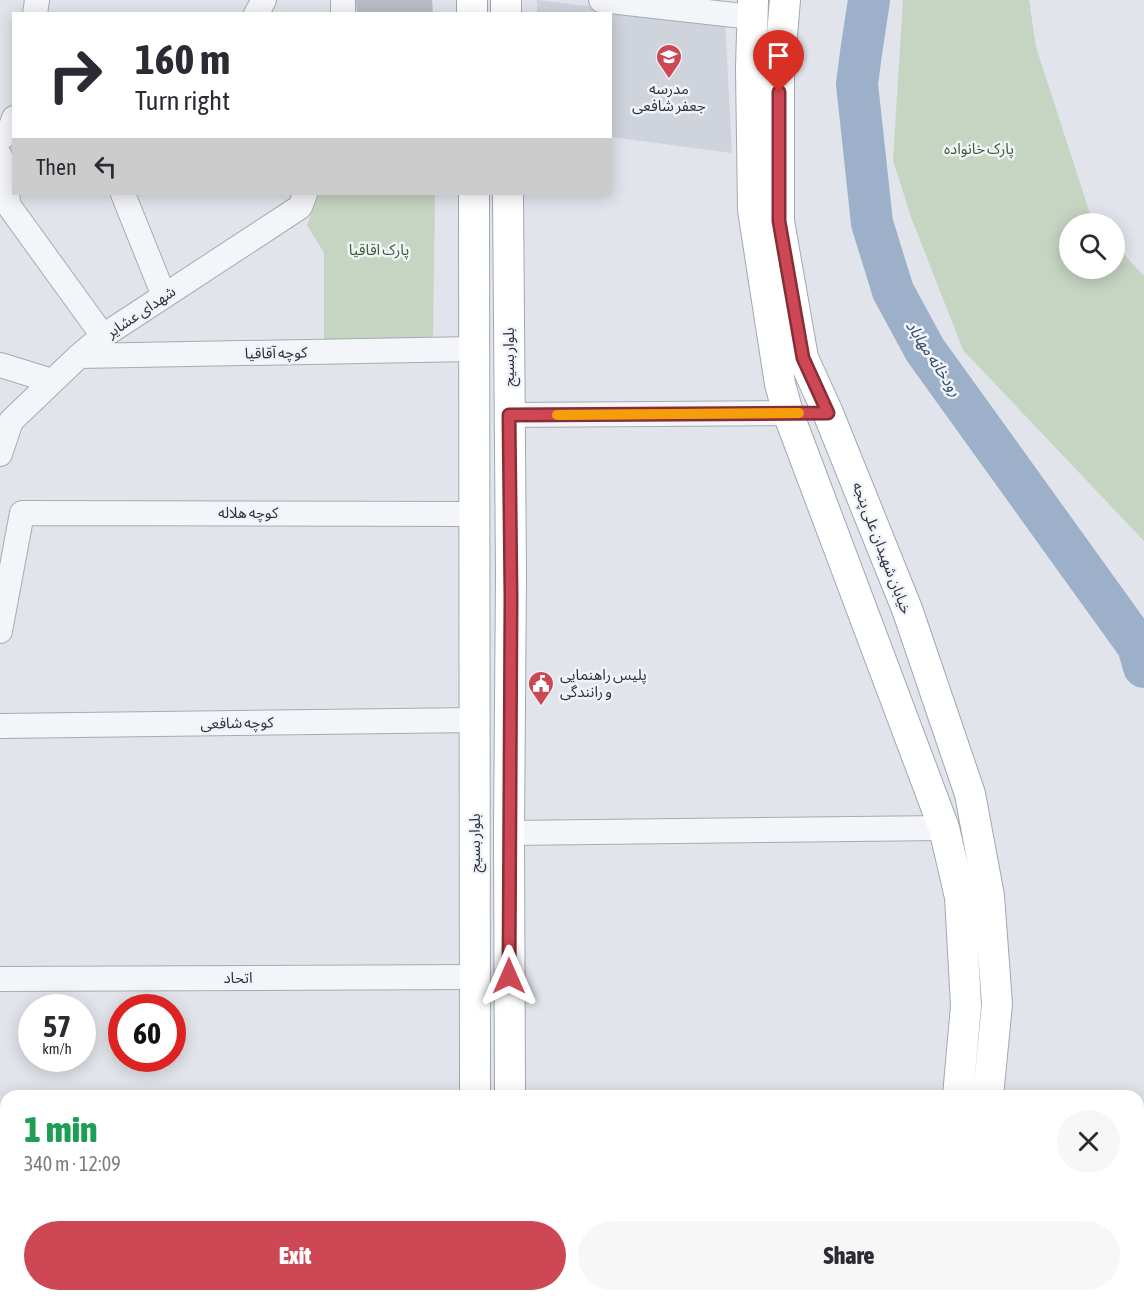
<!DOCTYPE html>
<meta charset="utf-8">
<style>
:root{--surface:#fff;--page:#f7f7f7;--text:#2b2b33;--muted:#7c7c81;--accent:#ce4754}
body{margin:0;font-family:"Asap Condensed","Noto Sans Arabic",sans-serif;background:var(--page);color:var(--text);height:100vh;display:flex;flex-direction:column;font-size:22px;white-space:nowrap}
*{box-sizing:border-box;margin:0}
p{font-size:20px;color:var(--muted)}
.icon{flex:none;width:33px;height:33px;fill:none;stroke:currentColor;stroke-width:2;stroke-linecap:round;stroke-linejoin:round}
.map{position:relative;flex:1;overflow:hidden}
.side{position:absolute;left:0px;top:1090px;width:1144px;height:212px;display:flex;flex-direction:column;background:var(--surface);border-radius:18px 18px 0 0;box-shadow:0 3px 15px #0003}
.side>*{flex:none}
.top-card{position:absolute;left:12px;top:12px;width:600px;height:183px;border-radius:0px;box-shadow:0 3px 15px #0003;background:#fff;color:var(--text);overflow:hidden}
.tools{position:absolute;left:1059px;top:213px;display:grid;gap:12px}
.tools a{display:grid;place-items:center;width:66px;height:66px;border-radius:50%;background:var(--surface);box-shadow:0 3px 15px #0003;font-size:30px}
.speed{position:absolute;left:18px;top:994px;display:flex;gap:12px;font-size:30px;font-weight:700;text-align:center}
.speed>*{display:grid;place-content:center;width:78px;height:78px;border-radius:50%;background:var(--surface);box-shadow:0 3px 15px #0003;line-height:1}
.speed small{font-size:15px;font-weight:400}
.speed .limit{border:9px solid #d22;background:#fff;color:#111}
.pin{position:absolute;display:grid;place-items:center;width:51px;height:51px;color:#fff;margin:-62px -26px;border-radius:50% 50% 50% 0;rotate:-45deg;box-shadow:0 0 6px #0007}
.pin .icon{rotate:45deg}
.me{position:absolute;width:66px;margin:-33px;rotate:0deg;stroke-linejoin:round;filter:drop-shadow(0 0 4px #0008)}
.turn{display:flex;align-items:center;gap:21px;height:126px;padding:0 24px;font-size:27px}
.turn .icon{width:78px;height:78px;stroke-width:2.5}
.turn b{display:block;font-size:42px;line-height:51px}
.then{display:flex;align-items:center;height:57px;padding:0 24px;background:#0003;gap:12px;font-size:22px}
.round{display:grid;place-items:center;flex:none;width:63px;height:63px;border-radius:32px;background:var(--page)}
.headline{display:flex;align-items:center;justify-content:space-between;height:102px;padding:0 24px}
h1{font-size:36px;font-weight:800;line-height:45px;color:#1e9e55}
.cta{display:flex;gap:12px;margin-top:auto;padding:12px 24px}
.cta a{flex:1;height:69px;border-radius:36px;background:var(--accent);color:#fff;font-size:24px;font-weight:800;line-height:69px;text-align:center}
.cta a+a{background:var(--page);color:var(--text)}
.map>svg:first-child{display:block}
.built{fill:#cfd3dc}
.green{fill:#c6d4c2}
.lines{fill:none;stroke-linecap:round;stroke-linejoin:round}
.river{stroke:#9cb0c9;stroke-width:42}
.building{fill:#b8bdc7}
.minor-casing{stroke:#a6abb4;stroke-width:26}
.major-casing{stroke:#a0a8b5;stroke-width:32}
.minor{stroke:#f4f5f8;stroke-width:24}
.major{stroke:#fff;stroke-width:30}
.route-casing{stroke:#862e37;stroke-width:15}
.route{stroke:#ce4754;stroke-width:10}
.slow{stroke:#f59e0b;stroke-width:10}
.labels{text-anchor:middle;stroke-width:5;stroke-linejoin:round;paint-order:stroke}
.poi-label{font-size:15px;fill:#293141;stroke:#f1f3f7}
.park-label{font-size:15px;fill:#3c5d37;stroke:#f1f3f7}
.street-label{font-size:15px;fill:#293141;stroke:#f1f3f7}
.water-label{font-size:16px;font-style:italic;fill:#344d75;stroke:#f1f3f7}
</style>
<div class="map">
<svg width="1144" height="1301" viewBox="0 0 1144 1301">
<rect width="100%" height="100%" fill="#e1e4ea"/>
<path class="built" d="M 537,0 L 725,23 L 732,153 L 611,137 L 610,14 L 537,13 Z"/>
<path class="green" d="M 903,0 L 1029,0 L 1036,47 L 1093,223 L 1070,224 L 1070,268 L 1114,268 L 1115,245 L 1144,276 L 1144,541 L 963,350 L 911,217 L 893,160 Z
M 319,194 L 435,194 L 433,340 L 324,340 L 324,253 L 307,225 Z"/>
<g class="lines">
<path class="river" d="M 869,0 L 861,53 L 857,84 L 872,223 L 893,291 L 925,350 L 1138,646 L 1144,667
M 1138,1259 L 1144,1231
M 1130,1301 L 1131,1296"/>
</g>
<path class="building" d="M 356,0 L 432,0 L 433,14 L 357,14 Z"/>
<g class="lines">
<defs>
<path id="minor" d="M 343,0 L 343,14
M 601,0 L 752,17
M 35,14 L 37,0
M 256,14 L 264,0
M 0,139 L 9,132 L 14,118
M 0,156 L 9,206 L 103,336
M 123,194 L 164,296
M 79,356 L 473,349
M 0,365 L 52,381
M 509,415 L 788,413
M 0,454 L 11,421 L 79,356 L 103,336 L 300,207 L 305,194
M 0,631 L 22,513 L 474,514
M 0,726 L 475,720
M 509,833 L 944,828
M 0,979 L 476,977
M 0,1120 L 6,1134
M 89,1296 L 92,1301"/>
<path id="major" d="M 472,0 L 472,14
M 506,0 L 506,14
M 753,0 L 751,68 L 753,210 L 780,384 L 788,413 L 944,828 L 960,897 L 966,1006 L 958,1096
M 785,0 L 779,70 L 779,221 L 803,358 L 828,413 L 907,609 L 970,794 L 989,896 L 997,1004 L 988,1096
M 474,194 L 475,1096
M 508,194 L 511,575 L 509,833 L 510,1096
M 476,1296 L 476,1301
M 513,1296 L 514,1301
M 934,1301 L 935,1296
M 957,1301 L 958,1296"/>
</defs>
<use href="#minor" class="minor-casing"/>
<use href="#major" class="major-casing"/>
<use href="#minor" class="minor"/>
<use href="#major" class="major"/>
</g>
<g class="lines">
<defs>
<path id="route" d="M 509,976 L 511,597 L 509,415 L 828,413 L 803,358 L 779,221 L 779,92"/>
</defs>
<use href="#route" class="route-casing"/>
<use href="#route" class="route"/>
<path class="slow" d="M 557,415 L 799,413"/>
</g>
<defs>
<symbol id="school-pin" viewBox="-11 -11 22 30"><path d="M0 17L-7.5 6A9.5 9.5 0 1 1 7.5 6Z" fill="#ce4754" stroke="#f1f3f7"/><path d="M0-5L7-2L0 1L-7-2ZM-4 1L0 2.5L4 1V4Q0 6-4 4Z" fill="#fff"/></symbol>
<symbol id="civic-pin" viewBox="-11 -11 22 30"><path d="M0 17L-7.5 6A9.5 9.5 0 1 1 7.5 6Z" fill="#ce4754" stroke="#f1f3f7"/><path d="M-.6-6.5H3V-4.5H.6V-3L4-1V1h2V6H-6V1h2V-1L-.6-3ZM-1.2 2.5V6h2.4V2.5Z" fill="#fff"/></symbol>
</defs>
<g fill-rule="evenodd">
<use href="#school-pin" x="654" y="42" width="30" height="40"/>
<use href="#civic-pin" x="526" y="669" width="30" height="40"/>
</g>
<g class="labels">
<g class="poi-label">
<text x="669" y="94">مدرسه<tspan x="669" dy="17">جعفر شافعی</tspan></text>
<text x="560" y="680" text-anchor="start">پلیس راهنمایی<tspan x="560" dy="17">و رانندگی</tspan></text>
</g>
<g class="park-label">
<text x="979" y="154">پارک خانواده</text>
<text x="379" y="255">پارک اقاقیا</text>
</g>
<g class="street-label">
<text transform="translate(141 312) rotate(-34)" y="5">شهدای عشایر</text>
<text transform="translate(276 353) rotate(-1)" y="5">کوچه آقاقیا</text>
<text transform="translate(509 357) rotate(-90)" y="5">بلوار بسیج</text>
<text x="248" y="518">کوچه هلاله</text>
<text transform="translate(882 548) rotate(69)" y="5">خیابان شهیدان علی پنجه</text>
<text transform="translate(237 723) rotate(-1)" y="5">کوچه شافعی</text>
<text transform="translate(475 843) rotate(-90)" y="5">بلوار بسیج</text>
<text x="238" y="983">اتحاد</text>
</g>
<g class="water-label">
<text transform="translate(934 358) rotate(57)" y="6">رودخانه مهاباد</text>
</g>
</g>
</svg>
<div class="tools">
<a><svg class="icon" aria-label="search" viewBox="0 0 24 24"><circle cx="10" cy="10" r="6"/><path d="M15 15l6 6"/></svg></a>
</div>
<div class="speed"><div>57<small>km/h</small></div><div class="limit">60</div></div>
<div class="pin" style="left:779px;top:92px;background:#d93025"><svg class="icon" aria-label="arrive" viewBox="0 0 24 24"><path d="M6 21V4h12l-3 4 3 4H6"/></svg></div>
<svg class="me" style="left:509px;top:976px" viewBox="-20 -20 40 40"><path d="M0-17L14 15 0 8-14 15z" fill="#ce4754" stroke="#fff" stroke-width="4"/></svg>
<div class="top-card">
<div class="turn"><svg class="icon" aria-label="right" viewBox="0 0 24 24"><path d="M7 20v-9h11M14 6l5 5-5 5"/></svg><div><b>160 m</b>Turn right</div></div>
<div class="then">Then<svg class="icon" aria-label="left" viewBox="0 0 24 24"><path d="M17 20v-9H6M10 6l-5 5 5 5"/></svg></div>
</div>
<section class="side">
<div class="headline"><div><h1>1 min</h1><p>340 m · 12:09</p></div><a class="round"><svg class="icon" aria-label="close" viewBox="0 0 24 24"><path d="M6 6l12 12M18 6L6 18"/></svg></a></div>
<div class="cta"><a>Exit</a><a>Share</a></div>
</section>
</div>
